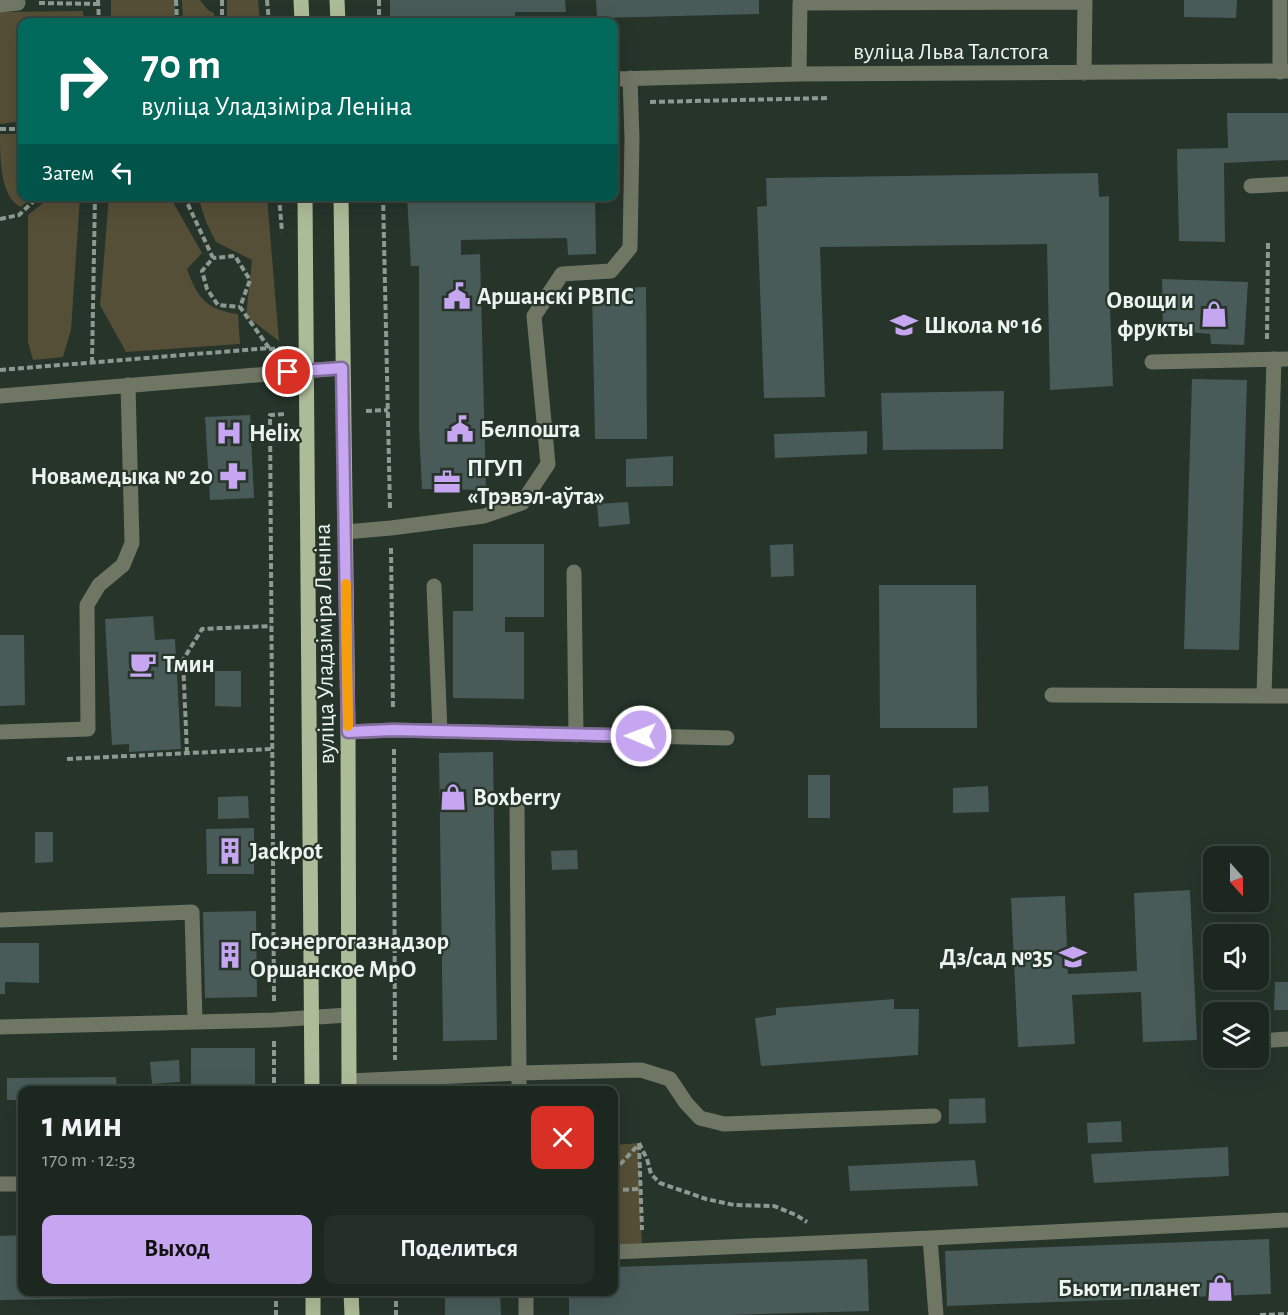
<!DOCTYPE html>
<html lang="ru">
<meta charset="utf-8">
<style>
:root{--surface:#1c2720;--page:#252f29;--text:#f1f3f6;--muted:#a0a5a5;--line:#3a443e;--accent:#c6a6f0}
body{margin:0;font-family:"Alegreya Sans",sans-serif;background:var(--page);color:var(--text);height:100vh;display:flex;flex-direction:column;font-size:22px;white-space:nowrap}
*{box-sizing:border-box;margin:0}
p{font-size:20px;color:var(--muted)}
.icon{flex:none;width:33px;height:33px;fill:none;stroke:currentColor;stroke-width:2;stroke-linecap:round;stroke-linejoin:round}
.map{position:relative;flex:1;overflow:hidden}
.panel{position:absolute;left:18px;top:1086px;width:600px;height:210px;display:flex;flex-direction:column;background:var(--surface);border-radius:12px;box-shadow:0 6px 24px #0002,0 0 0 2px var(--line)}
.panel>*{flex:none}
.banner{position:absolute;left:18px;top:18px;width:600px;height:183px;border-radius:12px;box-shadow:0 6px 24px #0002,0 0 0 2px var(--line);background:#00695c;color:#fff;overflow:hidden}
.needle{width:39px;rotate:159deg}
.tools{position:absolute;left:1203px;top:846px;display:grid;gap:12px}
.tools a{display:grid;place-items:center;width:66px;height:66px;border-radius:12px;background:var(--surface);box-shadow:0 6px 24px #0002,0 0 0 2px var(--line);font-size:30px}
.pin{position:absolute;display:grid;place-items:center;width:51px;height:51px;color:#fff;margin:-26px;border:3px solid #fff;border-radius:50%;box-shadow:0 2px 6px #0007}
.me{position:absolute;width:66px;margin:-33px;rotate:271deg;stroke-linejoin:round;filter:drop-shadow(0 0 4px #0008)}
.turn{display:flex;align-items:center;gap:21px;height:126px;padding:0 24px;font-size:27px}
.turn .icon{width:78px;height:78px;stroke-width:2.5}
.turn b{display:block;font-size:42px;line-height:51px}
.then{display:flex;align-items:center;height:57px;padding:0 24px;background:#0003;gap:12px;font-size:22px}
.round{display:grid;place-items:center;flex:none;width:63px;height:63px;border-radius:12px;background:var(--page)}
.overview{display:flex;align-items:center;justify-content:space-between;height:102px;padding:0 24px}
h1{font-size:36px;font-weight:600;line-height:45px}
.button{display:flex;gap:12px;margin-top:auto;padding:12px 24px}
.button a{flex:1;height:69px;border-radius:12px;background:var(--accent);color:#111;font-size:24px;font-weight:600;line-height:69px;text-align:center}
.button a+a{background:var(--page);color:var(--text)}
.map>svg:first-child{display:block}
.green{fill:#554f37}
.building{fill:#485b58}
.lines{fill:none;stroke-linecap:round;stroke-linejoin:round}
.path{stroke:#8d9991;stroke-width:4;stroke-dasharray:6 3;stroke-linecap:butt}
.minor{stroke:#6f7664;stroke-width:15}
.major{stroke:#adbc98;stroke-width:15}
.route-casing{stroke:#816c9c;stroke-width:15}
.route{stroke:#c6a6f0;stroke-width:10}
.slow{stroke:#f59e0b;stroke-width:10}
.labels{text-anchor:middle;stroke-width:4.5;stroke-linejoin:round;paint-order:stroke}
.street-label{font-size:24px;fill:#ebf4ee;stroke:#26342a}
.poi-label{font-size:24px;font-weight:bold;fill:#ebf4ee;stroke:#26342a;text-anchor:start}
</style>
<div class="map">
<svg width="1288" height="1315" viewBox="0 0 1288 1315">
<rect width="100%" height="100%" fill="#26342a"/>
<path class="green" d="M 111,0 L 175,0 L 175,22 L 111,22 Z
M 182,0 L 200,0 L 208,10 L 214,13 L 214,22 L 183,22 Z
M 227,0 L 258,0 L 260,22 L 227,22 Z
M 83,11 L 84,22 L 22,22 L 22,121 L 0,124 L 0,12 Z
M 0,134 L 22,134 L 22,196 L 32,197 L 21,207 C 0,198 0,157 0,134 Z
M 51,197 L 80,197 L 71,330 L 63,357 L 33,360 L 28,342 L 28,215 Z
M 109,197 L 170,197 L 202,253 L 187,269 C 197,298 207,310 238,314 L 240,344 L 126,352 L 100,305 Z
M 198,197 L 267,197 L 279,341 L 246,316 L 252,260 L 216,242 L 206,222 Z
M 639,1143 L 642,1251 L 614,1252 L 614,1145 Z"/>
<path class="building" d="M 390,0 L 565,0 L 566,12 L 515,12 L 515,22 L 390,22 Z
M 596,0 L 759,0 L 759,14 L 597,18 Z
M 1184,0 L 1237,0 L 1236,18 L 1184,17 Z
M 1227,113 L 1288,113 L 1288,160 L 1224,163 L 1225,242 L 1179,241 L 1177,149 L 1228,148 Z
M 1098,173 L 1099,197 L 1109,196 L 1109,282 L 1113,386 L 1050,390 L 1047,244 L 820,247 L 825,397 L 764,398 L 757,207 L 767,206 L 766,178 Z
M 407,196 L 595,196 L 596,254 L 568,255 L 567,238 L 461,240 L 461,255 L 480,254 L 486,490 L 422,489 L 419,429 L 419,266 L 411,266 Z
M 1162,279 L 1248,282 L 1244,345 L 1211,344 L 1210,334 L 1163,330 Z
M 646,287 L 647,439 L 595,439 L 592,289 Z
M 1192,379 L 1247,380 L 1239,650 L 1184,649 Z
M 1004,391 L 1003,449 L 883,450 L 881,393 Z
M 250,415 L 254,498 L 210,500 L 205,417 Z
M 867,431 L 867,454 L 775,458 L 774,434 Z
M 673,456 L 673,486 L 626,487 L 626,459 Z
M 628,502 L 630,524 L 599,527 L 597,504 Z
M 473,544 L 544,544 L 544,617 L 505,617 L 505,632 L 524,632 L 524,699 L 453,698 L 453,611 L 473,611 Z
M 793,544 L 794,576 L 771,577 L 770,545 Z
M 879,585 L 976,585 L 977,728 L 880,728 Z
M 153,616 L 155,640 L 175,639 L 181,749 L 129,752 L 129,744 L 112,745 L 105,619 Z
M 0,635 L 24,635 L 25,705 L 0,706 Z
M 215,671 L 241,671 L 241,707 L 215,706 Z
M 493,752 L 497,1040 L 443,1041 L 439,753 Z
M 808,775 L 830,775 L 830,818 L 808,818 Z
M 988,786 L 989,812 L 953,813 L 953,788 Z
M 248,796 L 249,818 L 218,819 L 218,797 Z
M 254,828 L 254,874 L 207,874 L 206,829 Z
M 35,832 L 53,832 L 53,862 L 35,863 Z
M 577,850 L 578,869 L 552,870 L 551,851 Z
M 1190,890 L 1197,1040 L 1143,1042 L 1141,992 L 1072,995 L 1075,1044 L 1018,1047 L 1011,898 L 1065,896 L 1068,974 L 1137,971 L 1134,893 Z
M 256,911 L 257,997 L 205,998 L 203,912 Z
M 0,943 L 39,943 L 39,983 L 5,982 L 5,994 L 0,994 Z
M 1275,982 L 1288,982 L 1288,1010 L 1274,1010 Z
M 894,999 L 894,1009 L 919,1009 L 918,1055 L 761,1066 L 755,1018 L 776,1015 L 776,1008 Z
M 191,1048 L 255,1048 L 255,1090 L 191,1090 Z
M 179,1060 L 180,1082 L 152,1084 L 150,1062 Z
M 116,1077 L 117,1090 L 22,1090 L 22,1100 L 7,1100 L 7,1078 Z
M 985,1098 L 986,1123 L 949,1124 L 949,1099 Z
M 1121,1121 L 1122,1142 L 1088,1143 L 1087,1123 Z
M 1228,1147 L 1229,1176 L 1094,1183 L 1091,1154 Z
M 975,1160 L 978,1186 L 850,1191 L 848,1166 Z
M 22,1235 L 22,1292 L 262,1292 L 262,1296 L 0,1300 L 0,1236 Z
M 1269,1239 L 1271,1294 L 947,1306 L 945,1251 Z
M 867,1259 L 869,1311 L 730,1315 L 569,1315 L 569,1292 L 614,1292 L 614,1267 Z
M 445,1292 L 500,1292 L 501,1315 L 445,1315 Z"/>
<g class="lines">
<path class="path" d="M 98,0 L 99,22
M 176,0 L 177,22
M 222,0 L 222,22
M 267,0 L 269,22
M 379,0 L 379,22
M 39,3 L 98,4
M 650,102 L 828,98
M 0,129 L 22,129
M 184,196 L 213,258 L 202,271 L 207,289 L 218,305 L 240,307
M 279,196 L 282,232
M 383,196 L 390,508
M 0,219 L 19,215 L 39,196
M 1267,339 L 1268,241
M 269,349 L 285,348
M 92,363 L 95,196
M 0,370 L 269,348 L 240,307 L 250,280 L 235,256 L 213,258
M 366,411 L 388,410
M 391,548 L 393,709
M 394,749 L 395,1060
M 187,753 L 183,660 L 202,629 L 271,626
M 67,759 L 272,749
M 274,1001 L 270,415 L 286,414
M 274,1041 L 274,1090
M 639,1143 L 647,1159 L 651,1174 L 660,1183 L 706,1199 L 734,1205 L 774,1206 L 796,1215 L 807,1222
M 639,1144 L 642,1230
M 614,1171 L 639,1144
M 614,1190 L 640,1189
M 276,1292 L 276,1315
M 396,1292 L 396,1315
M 1260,1315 L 1288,1314"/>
<path class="minor" d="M 1280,0 L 1280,72
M 0,5 L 18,3 L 17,0
M 799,74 L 800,3 L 1085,2 L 1084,73
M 614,79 L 799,74 L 1288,71
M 1251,186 L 1288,184
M 1152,362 L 1288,359
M 0,396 L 342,368
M 345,532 L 391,528 L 484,516 L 522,503 L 548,464 L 534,316 L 562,274 L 611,271 L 630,248 L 632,139 L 630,78
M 574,572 L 576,735
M 434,586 L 440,731
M 1052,695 L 1288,696
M 1264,696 L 1274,359
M 0,732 L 88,729 L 87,605 L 99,585 L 123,565 L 132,543 L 128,385
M 348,732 L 393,730 L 727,738
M 517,808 L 519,1073 L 641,1070 L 670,1079 L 686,1103 L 700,1118 L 724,1124 L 934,1116
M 0,920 L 192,912 L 195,1021
M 0,1027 L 274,1020 L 348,1015
M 1273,1040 L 1288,1039
M 349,1081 L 519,1073 L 519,1090
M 0,1184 L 22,1184
M 614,1252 L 930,1238
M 526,1292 L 526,1315
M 936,1315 L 930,1238 L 1285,1220"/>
<path class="major" d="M 301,0 L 302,22
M 337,0 L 338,22
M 305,196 L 312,1090
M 341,196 L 348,732 L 349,1090
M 313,1292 L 313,1315
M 351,1292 L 352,1315"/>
</g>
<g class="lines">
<defs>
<path id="route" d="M 288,372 L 342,368 L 348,732 L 393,730 L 641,736"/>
</defs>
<use href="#route" class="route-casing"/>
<use href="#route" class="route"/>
<path class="slow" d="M 346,584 L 348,726"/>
</g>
<defs>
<symbol id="civic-bare" viewBox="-9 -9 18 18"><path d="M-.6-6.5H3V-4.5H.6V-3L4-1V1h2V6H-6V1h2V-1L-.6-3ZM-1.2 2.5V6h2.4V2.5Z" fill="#c6a6f0" stroke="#26342a" stroke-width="2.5" paint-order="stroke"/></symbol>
<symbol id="shop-bare" viewBox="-9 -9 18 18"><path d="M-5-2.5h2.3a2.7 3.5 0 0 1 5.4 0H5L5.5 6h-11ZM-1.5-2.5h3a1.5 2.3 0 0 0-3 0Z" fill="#c6a6f0" stroke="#26342a" stroke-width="2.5" paint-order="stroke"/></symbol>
<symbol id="school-bare" viewBox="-9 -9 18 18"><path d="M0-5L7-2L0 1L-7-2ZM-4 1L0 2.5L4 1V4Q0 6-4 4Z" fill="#c6a6f0" stroke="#26342a" stroke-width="2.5" paint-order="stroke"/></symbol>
<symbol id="hospital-bare" viewBox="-9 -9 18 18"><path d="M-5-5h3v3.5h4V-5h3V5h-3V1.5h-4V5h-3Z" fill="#c6a6f0" stroke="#26342a" stroke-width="2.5" paint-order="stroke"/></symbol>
<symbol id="pharmacy-bare" viewBox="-9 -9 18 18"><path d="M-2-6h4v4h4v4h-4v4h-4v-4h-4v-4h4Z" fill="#c6a6f0" stroke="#26342a" stroke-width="2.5" paint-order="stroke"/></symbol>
<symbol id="office-bare" viewBox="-9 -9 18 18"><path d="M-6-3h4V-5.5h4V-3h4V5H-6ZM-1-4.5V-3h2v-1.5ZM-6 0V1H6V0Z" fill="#c6a6f0" stroke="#26342a" stroke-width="2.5" paint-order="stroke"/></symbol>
<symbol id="cafe-bare" viewBox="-9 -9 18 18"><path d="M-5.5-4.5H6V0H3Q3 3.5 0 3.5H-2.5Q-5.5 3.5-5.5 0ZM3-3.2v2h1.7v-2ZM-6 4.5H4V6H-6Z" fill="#c6a6f0" stroke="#26342a" stroke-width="2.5" paint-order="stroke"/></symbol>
<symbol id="building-bare" viewBox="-9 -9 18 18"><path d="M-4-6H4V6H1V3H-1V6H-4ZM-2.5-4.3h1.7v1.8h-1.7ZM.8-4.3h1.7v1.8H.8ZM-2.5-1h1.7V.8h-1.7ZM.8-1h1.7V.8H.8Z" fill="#c6a6f0" stroke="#26342a" stroke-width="2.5" paint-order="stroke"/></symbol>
</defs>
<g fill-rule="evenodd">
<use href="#civic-bare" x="438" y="277" width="38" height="38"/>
<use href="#shop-bare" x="1195" y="295" width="38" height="38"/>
<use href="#school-bare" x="885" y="306" width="38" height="38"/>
<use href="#civic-bare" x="441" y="410" width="38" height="38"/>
<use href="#hospital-bare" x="210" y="414" width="38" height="38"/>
<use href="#pharmacy-bare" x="214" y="457" width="38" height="38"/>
<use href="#office-bare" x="428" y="463" width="38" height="38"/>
<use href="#cafe-bare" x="124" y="645" width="38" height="38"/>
<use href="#shop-bare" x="434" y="778" width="38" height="38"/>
<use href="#building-bare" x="211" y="832" width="38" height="38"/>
<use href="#building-bare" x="211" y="936" width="38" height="38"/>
<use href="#school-bare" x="1054" y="938" width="38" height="38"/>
<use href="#shop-bare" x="1201" y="1269" width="38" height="38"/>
</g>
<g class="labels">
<g class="street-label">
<text x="951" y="59">вуліца Льва Талстога</text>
<text transform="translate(324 644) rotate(-91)" y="8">вуліца Уладзіміра Леніна</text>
</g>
<g class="poi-label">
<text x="477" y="304">Аршанскі РВПС</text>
<text x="1194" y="308" text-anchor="end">Овощи и<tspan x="1194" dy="28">фрукты</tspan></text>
<text x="924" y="333">Школа № 16</text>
<text x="480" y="437">Белпошта</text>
<text x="249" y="441">Helix</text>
<text x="467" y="476">ПГУП<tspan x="467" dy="28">«Трэвэл-аўта»</tspan></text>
<text x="213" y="484" text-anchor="end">Новамедыка № 20</text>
<text x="163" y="672">Тмин</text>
<text x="473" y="805">Boxberry</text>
<text x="250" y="859">Jackpot</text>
<text x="250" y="949">Госэнергогазнадзор<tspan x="250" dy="28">Оршанское МрО</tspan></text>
<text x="1053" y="965" text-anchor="end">Дз/сад №35</text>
<text x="1200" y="1296" text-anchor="end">Бьюти-планет</text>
</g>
</g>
</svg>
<div class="tools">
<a><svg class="needle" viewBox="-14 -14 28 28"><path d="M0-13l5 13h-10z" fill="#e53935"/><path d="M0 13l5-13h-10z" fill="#a0a5a5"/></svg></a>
<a><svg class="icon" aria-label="sound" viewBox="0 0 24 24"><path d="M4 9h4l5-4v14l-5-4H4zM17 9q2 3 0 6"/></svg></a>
<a><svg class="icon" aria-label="layers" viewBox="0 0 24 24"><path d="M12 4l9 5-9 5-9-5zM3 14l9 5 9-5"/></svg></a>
</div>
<div class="pin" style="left:288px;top:372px;background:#d93025"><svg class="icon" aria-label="arrive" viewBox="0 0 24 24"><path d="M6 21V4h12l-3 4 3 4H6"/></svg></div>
<svg class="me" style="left:641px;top:736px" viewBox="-20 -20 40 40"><circle r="17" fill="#c6a6f0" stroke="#fff" stroke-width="3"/><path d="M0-11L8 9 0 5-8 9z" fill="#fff"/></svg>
<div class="banner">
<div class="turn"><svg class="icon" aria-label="right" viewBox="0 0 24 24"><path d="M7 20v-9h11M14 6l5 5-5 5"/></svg><div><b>70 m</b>вуліца Уладзіміра Леніна</div></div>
<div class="then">Затем<svg class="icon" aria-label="left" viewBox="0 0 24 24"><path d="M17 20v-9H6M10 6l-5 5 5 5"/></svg></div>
</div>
<section class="panel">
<div class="overview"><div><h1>1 мин</h1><p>170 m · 12:53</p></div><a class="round" style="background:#d93025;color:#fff"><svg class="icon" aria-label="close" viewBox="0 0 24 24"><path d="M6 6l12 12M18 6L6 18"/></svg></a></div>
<div class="button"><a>Выход</a><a>Поделиться</a></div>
</section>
</div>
